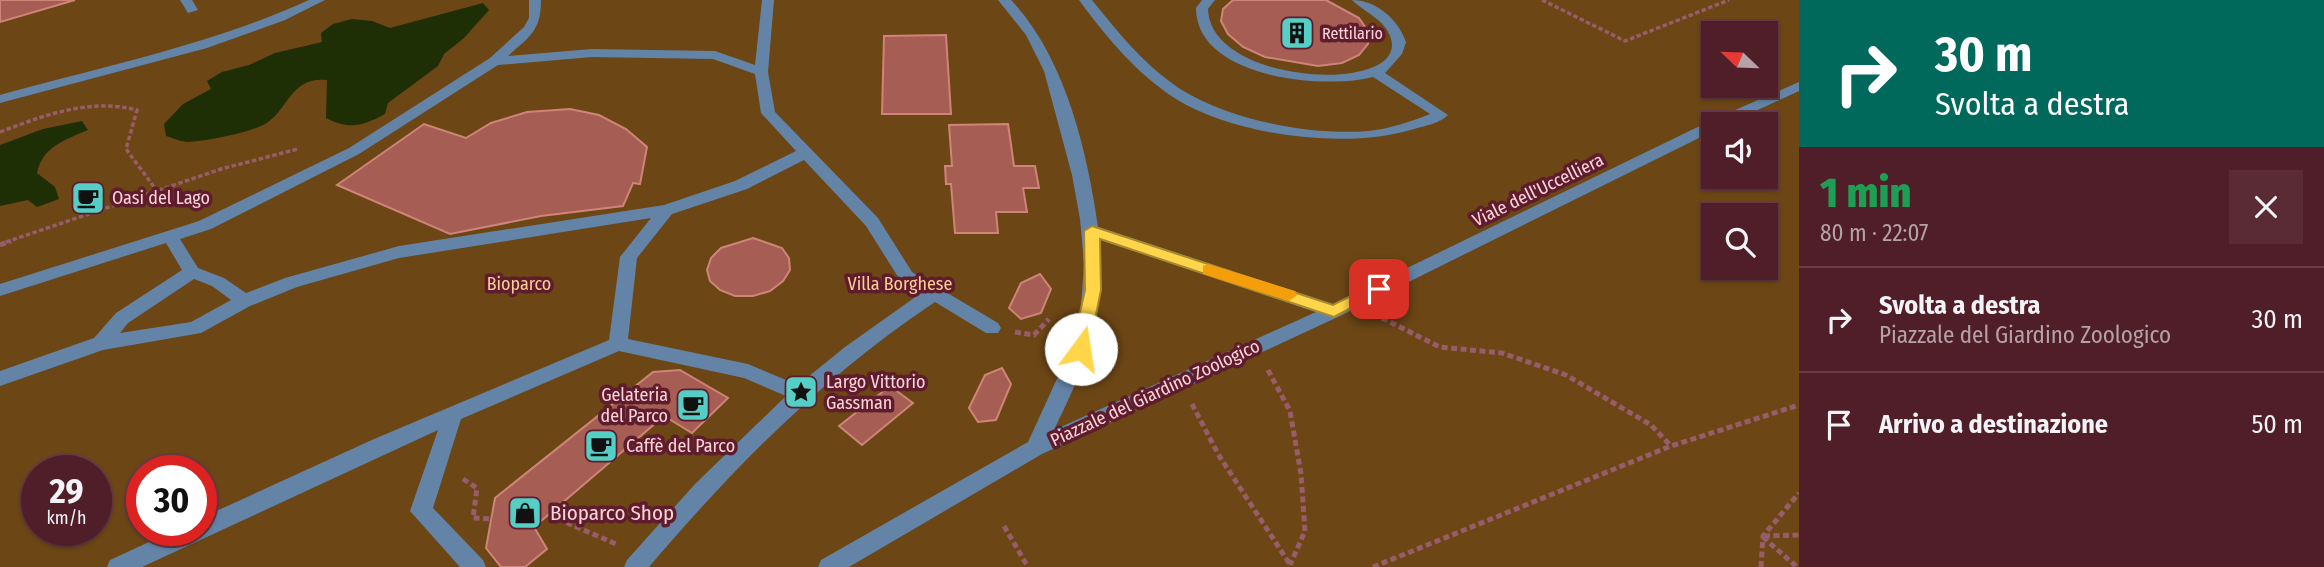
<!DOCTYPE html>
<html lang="it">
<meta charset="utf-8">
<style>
:root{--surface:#501e29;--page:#5a2b35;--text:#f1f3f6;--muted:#b4a2a8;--line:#673c46}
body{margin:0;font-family:"Fira Sans Condensed",sans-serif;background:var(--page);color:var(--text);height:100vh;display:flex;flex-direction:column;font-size:26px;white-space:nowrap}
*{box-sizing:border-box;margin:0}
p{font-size:23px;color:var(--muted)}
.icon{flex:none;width:38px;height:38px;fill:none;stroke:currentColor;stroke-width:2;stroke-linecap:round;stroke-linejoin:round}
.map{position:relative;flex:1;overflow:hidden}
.drawer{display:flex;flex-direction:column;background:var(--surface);width:525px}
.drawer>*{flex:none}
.guide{background:#00695c;color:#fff;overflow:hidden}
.needle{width:46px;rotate:293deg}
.controls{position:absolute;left:1701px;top:21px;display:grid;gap:14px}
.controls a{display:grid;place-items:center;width:77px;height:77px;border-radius:0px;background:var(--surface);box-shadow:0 2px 5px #0004,0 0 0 2px var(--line);font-size:35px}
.speed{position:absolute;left:21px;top:455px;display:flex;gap:14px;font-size:35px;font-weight:700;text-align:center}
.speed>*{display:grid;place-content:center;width:91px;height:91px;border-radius:50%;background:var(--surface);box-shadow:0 2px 5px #0004,0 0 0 2px var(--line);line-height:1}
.speed small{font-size:18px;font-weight:400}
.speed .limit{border:10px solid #d22;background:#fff;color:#111}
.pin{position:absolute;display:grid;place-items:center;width:60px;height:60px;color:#fff;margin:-30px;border-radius:14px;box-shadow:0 4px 10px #0006}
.me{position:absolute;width:77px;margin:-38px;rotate:14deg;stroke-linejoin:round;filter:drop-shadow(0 0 5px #0008)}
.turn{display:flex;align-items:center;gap:24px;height:147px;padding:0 21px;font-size:32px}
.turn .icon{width:91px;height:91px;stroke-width:2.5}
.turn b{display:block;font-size:49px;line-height:60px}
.round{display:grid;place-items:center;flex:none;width:74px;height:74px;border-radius:0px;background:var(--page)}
.overview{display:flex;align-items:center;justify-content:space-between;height:119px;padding:0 21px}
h1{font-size:42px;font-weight:800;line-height:52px;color:#1e9e55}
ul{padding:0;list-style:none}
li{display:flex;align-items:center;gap:21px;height:105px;padding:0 21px;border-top:2px solid var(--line)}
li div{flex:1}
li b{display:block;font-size:26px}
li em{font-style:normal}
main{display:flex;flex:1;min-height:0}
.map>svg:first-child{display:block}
.green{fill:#6c4615;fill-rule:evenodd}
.water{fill:#1e2e05}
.building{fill:#a65e54;stroke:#cf8478;stroke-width:2}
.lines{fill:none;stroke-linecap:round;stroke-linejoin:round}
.path-far1{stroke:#985d6a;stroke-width:3.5;stroke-dasharray:4.5 2.5;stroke-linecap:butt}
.path{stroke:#985d6a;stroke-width:5;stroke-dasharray:6 3.5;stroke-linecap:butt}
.minor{fill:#6384a6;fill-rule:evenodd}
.route{fill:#ffd54a;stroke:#a68a30;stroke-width:2}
.slow{fill:#f59e0b}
.labels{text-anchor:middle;stroke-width:7;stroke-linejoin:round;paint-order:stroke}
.far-poi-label{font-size:16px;fill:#fed4da;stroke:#5e1c2c;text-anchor:start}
.street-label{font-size:18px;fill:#fed4da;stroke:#5e1c2c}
.poi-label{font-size:18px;fill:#fed4da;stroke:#5e1c2c;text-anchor:start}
.park-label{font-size:18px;fill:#fecd96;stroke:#5e1c2c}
.near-poi-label{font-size:21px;fill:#fed4da;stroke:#5e1c2c;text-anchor:start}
</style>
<main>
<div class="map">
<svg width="1799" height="567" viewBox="0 0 1799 567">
<rect width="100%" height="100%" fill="#6a2837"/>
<path class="green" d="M 0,0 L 1799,0 L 1799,567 L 0,567 ZM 1713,33 L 1766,33 L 1766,86 L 1713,86 ZM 1713,124 L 1766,124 L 1766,177 L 1713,177 ZM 1713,215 L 1766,215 L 1766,268 L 1713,268 ZM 37,471 L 96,471 L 96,530 L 37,530 ZM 142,471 L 201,471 L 201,530 L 142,530 Z"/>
<path class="water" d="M 483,3 L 489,10 L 464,38 L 444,54 L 438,66 L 388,103 L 385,114 C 363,126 349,130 326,118 L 327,80 C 292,76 289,107 268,122 C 255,132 205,141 188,142 C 181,142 173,138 166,136 L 164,124 L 183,104 L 211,89 L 207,81 L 222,72 L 249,65 L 275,53 L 322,42 L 321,33 L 333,24 L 352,19 L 372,21 L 390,28 Z
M 82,121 L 88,130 C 65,140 43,146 37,173 L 55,187 L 59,199 L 37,207 L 28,200 L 0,206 L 0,145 L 43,129 Z"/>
<path class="building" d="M 0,0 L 75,0 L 0,22 Z
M 1233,0 L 1326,0 L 1359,18 L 1368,31 L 1368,44 L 1359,55 L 1342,63 L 1318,66 L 1265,57 L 1243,47 L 1228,34 L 1221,21 L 1223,9 Z
M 946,35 L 951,114 L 882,114 L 884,36 Z
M 570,109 L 599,115 L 626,129 L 647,147 L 640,184 L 633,183 L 623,206 L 541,216 L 450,234 L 337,185 L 424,124 L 466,138 L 491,123 L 527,112 Z
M 1008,124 L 1014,166 L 1035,166 L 1039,188 L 1023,188 L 1027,212 L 996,212 L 998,233 L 955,233 L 951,184 L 946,184 L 945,166 L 952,166 L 949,125 Z
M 753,238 L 782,248 L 789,258 L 790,270 L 783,281 L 770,291 L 753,296 L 735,296 L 720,290 L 710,281 L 707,270 L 711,258 L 721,248 Z
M 1040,274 L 1051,289 L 1041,313 L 1021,319 L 1009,308 L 1021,283 Z
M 1002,368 L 1011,384 L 996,420 L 978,422 L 969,408 L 985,375 Z
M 680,370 L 728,398 L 692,433 L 664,416 L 534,527 L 547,549 L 525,567 L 501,567 L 486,548 L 495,498 L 653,372 Z
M 890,386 L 913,403 L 862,445 L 839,426 Z"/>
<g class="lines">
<path class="path-far1" d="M 1542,0 L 1625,41 L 1729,0
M 0,132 C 45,115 89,98 137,110 L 126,149 L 157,191
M 6,242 L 221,169 L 298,149"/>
<path class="path" d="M 0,245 L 11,241
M 1382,318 L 1440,347 L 1502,353 L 1566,375 L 1651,425 L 1671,446
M 1015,332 L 1034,335 L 1049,319
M 1268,370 L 1290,411 L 1301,474 L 1305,531 L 1290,565
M 1192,404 L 1218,454 L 1291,566
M 463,479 L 477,488 L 473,518 L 493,519
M 549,515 L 616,544
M 1004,526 L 1028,567
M 1764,536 L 1799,535
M 1763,537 L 1797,567
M 1373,567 L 1671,446 L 1799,405
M 1761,567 L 1763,536 L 1799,493"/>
<path class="minor" d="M 180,0 L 192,0 L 198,10 L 188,13 Z
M 309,0 L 325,0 L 285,20 L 207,48 L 0,103 L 0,95 C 104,66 210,45 309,0 Z
M 529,0 L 541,0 C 541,31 530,36 508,56 L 592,49 L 715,51 L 755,65 L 762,0 L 774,0 L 768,72 L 775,112 L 878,218 L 912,272 L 998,323 L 1001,328 L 998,333 L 986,333 L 935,302 C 825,375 734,467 649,567 L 624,567 L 627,560 L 695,484 L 786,396 L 744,378 L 619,351 L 461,419 L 433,508 L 483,560 L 486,567 L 460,567 L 410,511 L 438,430 L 142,567 L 107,567 L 110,560 L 175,530 L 201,530 L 201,518 L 374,439 L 609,340 L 620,257 L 651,218 L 399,258 L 297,287 L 250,306 L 201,333 L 103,350 L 0,386 L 0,371 L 94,338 L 116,313 L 182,270 L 166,243 L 0,296 L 0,284 L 199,221 L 349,148 L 490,58 L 524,27 L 529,18 ZM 592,57 L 713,59 L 755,74 L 761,113 L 796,151 L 735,181 L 664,205 L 399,246 L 285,278 L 246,293 L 224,278 L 198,268 L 180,239 L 211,229 L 359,154 L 498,65 ZM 804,160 L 866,226 L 900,280 L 921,293 L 845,347 L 798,385 L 748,364 L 628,339 L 637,258 L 672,214 L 747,189 ZM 194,279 L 212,286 L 231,300 L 191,322 L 120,333 L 128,323 Z
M 998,0 L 1011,0 C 1065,57 1087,150 1098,227 L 1333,304 L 1708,122 L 1799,82 L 1799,91 L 1727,124 L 1713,124 L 1713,131 L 1340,316 L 1042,454 L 849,567 L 818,567 L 821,560 L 1028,442 L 1072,346 L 1081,308 L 1084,263 L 1080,219 L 1072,175 L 1044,71 L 1026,35 ZM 1099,239 L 1316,312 L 1054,430 C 1086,365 1107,314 1099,239 Z
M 1079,0 L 1092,0 C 1116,30 1141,61 1173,84 C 1222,119 1309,136 1368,131 C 1389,129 1410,122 1430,114 L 1373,77 C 1323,90 1196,78 1196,8 L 1202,0 L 1215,0 L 1208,9 C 1210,87 1414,95 1390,36 C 1384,19 1364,12 1352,0 C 1376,0 1398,19 1406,42 L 1402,54 L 1385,73 L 1448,115 C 1440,123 1425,126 1414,129 C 1347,150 1236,136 1176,99 C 1137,74 1106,37 1079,0 Z"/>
</g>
<path class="route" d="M 1092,226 L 1333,305 L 1373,285 L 1379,283 L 1387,289 L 1334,317 L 1100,239 L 1101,290 L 1089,349 L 1081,355 L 1072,349 L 1085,290 L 1084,231 Z"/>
<path class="slow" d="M 1208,264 L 1295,291 L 1297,295 L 1289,301 L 1203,274 L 1203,266 Z"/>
<defs>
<symbol id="building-square" viewBox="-11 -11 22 22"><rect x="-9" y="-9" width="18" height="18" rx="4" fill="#55cec5" stroke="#5e1c2c"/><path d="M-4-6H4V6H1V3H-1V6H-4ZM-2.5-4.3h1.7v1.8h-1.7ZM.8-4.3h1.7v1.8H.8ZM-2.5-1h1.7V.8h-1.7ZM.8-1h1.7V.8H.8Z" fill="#111"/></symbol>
<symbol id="cafe-square" viewBox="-11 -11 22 22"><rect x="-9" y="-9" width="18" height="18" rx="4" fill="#55cec5" stroke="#5e1c2c"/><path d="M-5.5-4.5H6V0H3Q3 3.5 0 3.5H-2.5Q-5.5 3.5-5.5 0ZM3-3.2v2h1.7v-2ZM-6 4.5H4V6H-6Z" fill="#111"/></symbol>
<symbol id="sight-square" viewBox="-11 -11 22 22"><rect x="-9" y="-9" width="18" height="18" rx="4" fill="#55cec5" stroke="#5e1c2c"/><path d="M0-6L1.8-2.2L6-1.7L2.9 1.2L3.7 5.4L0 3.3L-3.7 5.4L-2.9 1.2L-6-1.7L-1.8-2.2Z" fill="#111"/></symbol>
<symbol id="shop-square" viewBox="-11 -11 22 22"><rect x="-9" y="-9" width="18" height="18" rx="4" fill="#55cec5" stroke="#5e1c2c"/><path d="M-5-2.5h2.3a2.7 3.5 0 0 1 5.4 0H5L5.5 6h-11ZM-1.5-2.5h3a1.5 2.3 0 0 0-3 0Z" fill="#111"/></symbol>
</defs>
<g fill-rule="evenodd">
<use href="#building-square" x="1278" y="14" width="38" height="38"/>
<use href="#cafe-square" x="69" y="179" width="38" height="38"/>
<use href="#sight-square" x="782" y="373" width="38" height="38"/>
<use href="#cafe-square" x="674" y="386" width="38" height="38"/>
<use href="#cafe-square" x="582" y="427" width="38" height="38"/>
<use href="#shop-square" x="506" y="494" width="38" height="38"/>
</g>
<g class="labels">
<g class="far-poi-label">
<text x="1322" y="39">Rettilario</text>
</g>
<g class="street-label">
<text transform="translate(1538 190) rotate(-26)" y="6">Viale dell'Uccelliera</text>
<text transform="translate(1155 393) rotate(-25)" y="6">Piazzale del Giardino Zoologico</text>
</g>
<g class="poi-label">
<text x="112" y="204">Oasi del Lago</text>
<text x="826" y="388">Largo Vittorio<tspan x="826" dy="21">Gassman</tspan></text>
<text x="668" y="401" text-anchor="end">Gelateria<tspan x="668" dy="21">del Parco</tspan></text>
<text x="626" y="452">Caffè del Parco</text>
</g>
<g class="park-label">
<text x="519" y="290">Bioparco</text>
<text x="900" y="290">Villa Borghese</text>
</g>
<g class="near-poi-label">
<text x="550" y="520">Bioparco Shop</text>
</g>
</g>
</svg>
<div class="controls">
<a><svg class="needle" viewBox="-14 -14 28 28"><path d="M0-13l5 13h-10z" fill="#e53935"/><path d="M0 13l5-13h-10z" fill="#b4a2a8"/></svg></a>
<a><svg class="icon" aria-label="sound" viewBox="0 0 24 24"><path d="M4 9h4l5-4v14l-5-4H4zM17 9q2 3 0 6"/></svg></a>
<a><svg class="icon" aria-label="search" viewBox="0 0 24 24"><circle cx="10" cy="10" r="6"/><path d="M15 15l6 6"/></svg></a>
</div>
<div class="speed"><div>29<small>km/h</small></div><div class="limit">30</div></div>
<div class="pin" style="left:1379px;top:289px;background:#d93025"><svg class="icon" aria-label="arrive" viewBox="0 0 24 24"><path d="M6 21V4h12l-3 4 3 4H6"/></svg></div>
<svg class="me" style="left:1081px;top:349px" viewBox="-20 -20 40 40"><circle r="19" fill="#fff"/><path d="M0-13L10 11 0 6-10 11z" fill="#ffd54a"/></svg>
</div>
<section class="drawer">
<div class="guide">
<div class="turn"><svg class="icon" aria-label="right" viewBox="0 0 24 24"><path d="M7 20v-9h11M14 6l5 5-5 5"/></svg><div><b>30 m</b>Svolta a destra</div></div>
</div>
<div class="overview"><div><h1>1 min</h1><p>80 m · 22:07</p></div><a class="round"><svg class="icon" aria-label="close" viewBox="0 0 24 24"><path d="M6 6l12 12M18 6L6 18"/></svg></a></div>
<ul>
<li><svg class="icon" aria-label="right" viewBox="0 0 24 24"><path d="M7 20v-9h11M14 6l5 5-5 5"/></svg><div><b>Svolta a destra</b><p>Piazzale del Giardino Zoologico</p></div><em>30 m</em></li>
<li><svg class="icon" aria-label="arrive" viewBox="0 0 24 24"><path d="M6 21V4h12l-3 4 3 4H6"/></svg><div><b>Arrivo a destinazione</b></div><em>50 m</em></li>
</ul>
</section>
</main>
